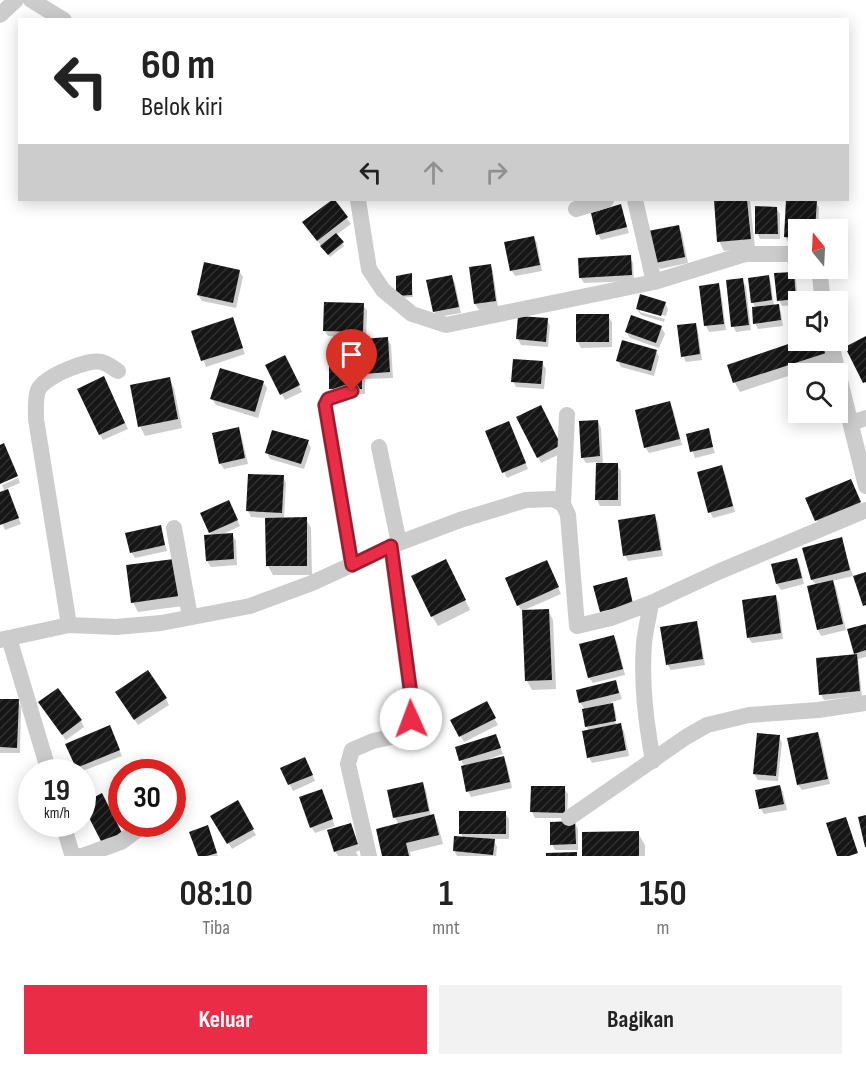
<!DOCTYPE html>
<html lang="id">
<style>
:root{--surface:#fff;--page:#f2f2f2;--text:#222;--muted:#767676;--accent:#ea2c46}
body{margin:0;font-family:"Sofia Sans Condensed",sans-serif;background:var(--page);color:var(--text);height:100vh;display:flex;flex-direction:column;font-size:22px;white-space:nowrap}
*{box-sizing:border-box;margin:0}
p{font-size:20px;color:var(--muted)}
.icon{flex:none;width:33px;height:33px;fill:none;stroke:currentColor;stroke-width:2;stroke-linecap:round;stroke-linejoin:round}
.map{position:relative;height:856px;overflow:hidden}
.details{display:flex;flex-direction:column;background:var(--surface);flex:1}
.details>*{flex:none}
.guide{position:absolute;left:18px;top:18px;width:831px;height:183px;border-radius:0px;box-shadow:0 3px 15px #0003;background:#fff;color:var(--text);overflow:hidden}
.needle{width:39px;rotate:342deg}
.buttons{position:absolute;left:788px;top:219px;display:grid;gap:12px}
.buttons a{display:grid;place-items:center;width:60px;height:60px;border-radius:0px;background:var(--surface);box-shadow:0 3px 15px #0003;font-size:30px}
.speed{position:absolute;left:18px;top:759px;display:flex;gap:12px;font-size:30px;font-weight:700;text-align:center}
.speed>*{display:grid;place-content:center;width:78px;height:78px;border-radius:50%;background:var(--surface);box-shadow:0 3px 15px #0003;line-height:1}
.speed small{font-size:15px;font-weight:400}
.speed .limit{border:9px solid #d22;background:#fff;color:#111}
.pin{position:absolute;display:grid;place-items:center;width:51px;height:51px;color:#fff;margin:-62px -26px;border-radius:50% 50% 50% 0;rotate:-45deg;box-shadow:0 0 6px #0007}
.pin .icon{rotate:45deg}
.me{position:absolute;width:66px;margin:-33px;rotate:358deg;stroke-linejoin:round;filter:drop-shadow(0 0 4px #0008)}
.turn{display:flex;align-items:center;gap:21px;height:126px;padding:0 24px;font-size:27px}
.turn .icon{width:78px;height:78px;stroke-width:2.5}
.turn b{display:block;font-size:42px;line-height:51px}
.lanes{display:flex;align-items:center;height:57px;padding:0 24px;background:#0003;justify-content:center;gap:30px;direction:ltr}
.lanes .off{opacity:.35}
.eta{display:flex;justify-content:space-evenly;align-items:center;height:102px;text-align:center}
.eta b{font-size:36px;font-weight:700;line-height:42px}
.primary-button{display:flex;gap:12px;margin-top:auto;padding:12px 24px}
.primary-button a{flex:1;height:69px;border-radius:0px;background:var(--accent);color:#fff;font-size:24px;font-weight:700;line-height:69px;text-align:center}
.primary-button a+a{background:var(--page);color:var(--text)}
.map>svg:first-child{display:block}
.shadow{fill:#0003}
.building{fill:url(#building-hatch)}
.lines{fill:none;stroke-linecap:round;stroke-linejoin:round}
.street{stroke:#ccc;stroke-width:16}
.route-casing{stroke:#981d2e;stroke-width:15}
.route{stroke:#ea2c46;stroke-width:10}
</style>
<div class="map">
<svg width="866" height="856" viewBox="0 0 866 856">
<defs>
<pattern id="building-hatch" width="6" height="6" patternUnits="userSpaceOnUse" patternTransform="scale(1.5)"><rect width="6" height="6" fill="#161616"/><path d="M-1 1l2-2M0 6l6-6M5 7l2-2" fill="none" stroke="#303030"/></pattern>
</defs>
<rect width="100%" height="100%" fill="#fff"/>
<path class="shadow" d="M 333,200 L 351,224 L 336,235 L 344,246 L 330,257 L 308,229 Z
M 715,200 L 750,200 L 755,248 L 724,251 L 719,241 Z
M 788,200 L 816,202 L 819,208 L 818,230 L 798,230 L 798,243 L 789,243 L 785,237 Z
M 620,206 L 629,233 L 601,240 L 598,234 Z
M 776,208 L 780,214 L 780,239 L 760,239 L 757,233 Z
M 678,227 L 682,233 L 688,263 L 660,269 L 656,263 Z
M 534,237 L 537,243 L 542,271 L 515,276 L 512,271 Z
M 630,257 L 633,263 L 634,281 L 584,283 L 580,277 Z
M 490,265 L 493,271 L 498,307 L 479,310 L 475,304 Z
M 239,271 L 243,277 L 236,308 L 202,301 L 198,295 Z
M 793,273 L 796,279 L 798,305 L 782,306 L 779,300 Z
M 411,275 L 413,297 L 399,298 Z
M 451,277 L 455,283 L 461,313 L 438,317 L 434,311 Z
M 768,277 L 771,283 L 774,306 L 778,306 L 781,312 L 783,326 L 758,329 L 755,323 L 756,308 L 752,302 Z
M 742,280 L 746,286 L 751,330 L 736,332 L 733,326 Z
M 718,285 L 721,291 L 726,330 L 709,332 L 706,326 Z
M 665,303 L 668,309 L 666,316 L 640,309 L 640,312 L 665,319 L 664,322 L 641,315 L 637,309 Z
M 363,305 L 367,311 L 366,337 L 328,336 L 324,330 Z
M 608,316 L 612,322 L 612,347 L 581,348 L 578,342 Z
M 232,319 L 245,354 L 206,367 L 193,332 Z
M 547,320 L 550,326 L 548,347 L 521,345 L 518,339 Z
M 695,324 L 698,330 L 702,360 L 686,362 L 683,356 Z
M 661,327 L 665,334 L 659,348 L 630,338 L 626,332 Z
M 387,339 L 391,345 L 393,378 L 365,379 L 365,394 L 334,394 L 330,388 L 364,361 Z
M 825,340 L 833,361 L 740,392 L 735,383 L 729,366 Z
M 656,351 L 659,357 L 654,376 L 621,367 L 618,361 Z
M 288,363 L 302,392 L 285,400 L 267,365 Z
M 542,363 L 546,369 L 544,389 L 516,387 L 513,381 Z
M 169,379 L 174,388 L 182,428 L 145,436 L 140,426 Z
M 263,382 L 267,388 L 258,418 L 216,405 L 212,399 Z
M 107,384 L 128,429 L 103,440 L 100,435 Z
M 670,403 L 673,409 L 682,445 L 649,453 L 645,447 Z
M 518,418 L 564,452 L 541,463 Z
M 598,422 L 601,428 L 603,465 L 617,465 L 621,471 L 621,506 L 600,506 L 597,500 L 597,462 L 586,463 L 582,457 Z
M 238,428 L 241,434 L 248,464 L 224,469 L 220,463 Z
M 512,429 L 528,469 L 507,478 L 504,472 Z
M 708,430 L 715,453 L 695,458 L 687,435 Z
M 308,442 L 311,448 L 304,469 L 270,459 L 267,453 Z
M 721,467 L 725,473 L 735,512 L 713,518 L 710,512 Z
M 283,477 L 286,483 L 284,519 L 306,519 L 311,528 L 312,575 L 273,575 L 268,566 L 267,518 L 251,517 L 248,511 Z
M 18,478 L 20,483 L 6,489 L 21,524 L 5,530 L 0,519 L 0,494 L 5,492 L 2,485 Z
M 853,487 L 863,509 L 820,527 L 807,499 Z
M 232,508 L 240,526 L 221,535 L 232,535 L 236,541 L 237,565 L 211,567 L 207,561 L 212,536 L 202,514 Z
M 654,516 L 658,522 L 663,556 L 628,561 L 625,555 Z
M 160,527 L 167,551 L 135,558 L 131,552 Z
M 841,539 L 853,576 L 832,581 L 836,587 L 846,630 L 821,636 L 818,630 L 816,585 L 812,580 Z
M 173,560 L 183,606 L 138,612 L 133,602 Z
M 797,560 L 800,566 L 804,584 L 781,590 L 777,584 Z
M 550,568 L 561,594 L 522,611 L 518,605 Z
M 451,570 L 470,610 L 438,626 L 432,616 Z
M 775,597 L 779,603 L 783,639 L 752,643 L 748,637 Z
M 548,610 L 553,620 L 556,689 L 532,690 L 527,681 Z
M 696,623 L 699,629 L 705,665 L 671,670 L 667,664 Z
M 866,625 L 866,657 L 858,659 L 862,696 L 824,700 L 821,694 L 818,660 L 857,656 L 856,653 Z
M 613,636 L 617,642 L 625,675 L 593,683 L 589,677 Z
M 616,682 L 622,699 L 611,702 L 615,710 L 617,720 L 614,714 L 611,715 L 617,725 L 620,725 L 624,731 L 629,756 L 592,763 L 589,757 L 589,731 L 586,726 L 585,710 L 580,702 Z
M 120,699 L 166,699 L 169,705 L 138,725 Z
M 0,700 L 18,701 L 21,707 L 20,753 L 0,753 Z
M 486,703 L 498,725 L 464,742 L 452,721 Z
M 43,709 L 81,721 L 84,727 L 66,740 Z
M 112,733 L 122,756 L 80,772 L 67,744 Z
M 817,733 L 821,739 L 830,784 L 802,790 L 798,785 Z
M 495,736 L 503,754 L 489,759 L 489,761 L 503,758 L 507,764 L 512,788 L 471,797 L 468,791 L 464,767 L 457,748 Z
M 779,737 L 782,743 L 778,781 L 758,780 L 754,774 Z
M 308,765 L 315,781 L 293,791 L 282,769 Z
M 422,784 L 426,790 L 431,816 L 433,816 L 438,825 L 443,844 L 410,852 L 411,856 L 384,856 L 399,825 L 395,818 Z
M 780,786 L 783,792 L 787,810 L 764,814 L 761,809 Z
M 564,788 L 568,794 L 567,818 L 535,818 L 532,812 Z
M 324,797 L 335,826 L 315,833 L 311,827 Z
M 237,802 L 256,835 L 232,849 L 213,817 Z
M 505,813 L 509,819 L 509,839 L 493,839 L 497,847 L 496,856 L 457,856 L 454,850 L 463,838 L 461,833 Z
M 575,823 L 578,829 L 578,850 L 555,850 L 552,844 Z
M 353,830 L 360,850 L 356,852 L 358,856 L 338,856 L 335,851 Z
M 210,833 L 218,856 L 199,856 Z
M 638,833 L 645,845 L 645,856 L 584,856 Z"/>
<path class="building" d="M 332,200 L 335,200 L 348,217 L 317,241 L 302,222 Z
M 714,200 L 747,200 L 751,239 L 717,242 Z
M 786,200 L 817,200 L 815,230 L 798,230 L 798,238 L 784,237 Z
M 621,204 L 627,227 L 596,235 L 591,213 Z
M 755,206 L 777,207 L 778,234 L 755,234 Z
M 679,225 L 685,257 L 655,263 L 648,231 Z
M 336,233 L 344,242 L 328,255 L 320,246 Z
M 534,236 L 540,265 L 510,271 L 504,242 Z
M 631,255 L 632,275 L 579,278 L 578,258 Z
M 204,262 L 240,270 L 233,303 L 197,295 Z
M 491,264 L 496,301 L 474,304 L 469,267 Z
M 794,272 L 796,299 L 777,301 L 774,273 Z
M 412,273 L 412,295 L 396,296 L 396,276 Z
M 452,275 L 459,307 L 433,312 L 426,280 Z
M 769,275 L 772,300 L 751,303 L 748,278 Z
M 743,278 L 749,325 L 731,327 L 726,280 Z
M 719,283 L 724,324 L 704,326 L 699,286 Z
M 816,292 L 817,302 L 797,302 L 797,294 Z
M 640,294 L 666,302 L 661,316 L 636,309 Z
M 324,302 L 364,303 L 363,332 L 323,331 Z
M 779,304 L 781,320 L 753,324 L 752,307 Z
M 576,314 L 609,314 L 609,342 L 576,342 Z
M 631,315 L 662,326 L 656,343 L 625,332 Z
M 518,316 L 548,318 L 546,342 L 516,339 Z
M 233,317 L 243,348 L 201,361 L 191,331 Z
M 696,323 L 700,354 L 681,357 L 677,325 Z
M 866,336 L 866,382 L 863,383 L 845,347 Z
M 388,337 L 390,372 L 363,374 L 362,366 L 362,389 L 329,389 L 329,359 L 363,360 L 362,339 Z
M 622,340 L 657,350 L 651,371 L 616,361 Z
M 800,340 L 825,340 L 829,352 L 733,383 L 727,365 Z
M 285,355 L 300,385 L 280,395 L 265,365 Z
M 513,359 L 543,361 L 541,384 L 511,382 Z
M 220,368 L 264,381 L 255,412 L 210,399 Z
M 104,376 L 125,423 L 99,435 L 77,389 Z
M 170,377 L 178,419 L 138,427 L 130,385 Z
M 670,401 L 680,439 L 644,448 L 635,410 Z
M 541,405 L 561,445 L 537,458 L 516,417 Z
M 598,420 L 600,456 L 581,458 L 579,421 Z
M 509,421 L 526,463 L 502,473 L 485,431 Z
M 239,427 L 245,458 L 219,464 L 212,433 Z
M 709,428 L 713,447 L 690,452 L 686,434 Z
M 272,430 L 309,440 L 301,464 L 265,453 Z
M 4,443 L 18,476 L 0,484 L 0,445 Z
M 596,463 L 618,463 L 618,500 L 595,500 Z
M 722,465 L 733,506 L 708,513 L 697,472 Z
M 248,474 L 284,475 L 282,513 L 246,511 Z
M 851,479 L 861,502 L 815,521 L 805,498 Z
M 8,489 L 19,518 L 0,525 L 0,492 Z
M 229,500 L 238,520 L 209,533 L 200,513 Z
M 655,514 L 661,550 L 623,556 L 618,520 Z
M 307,517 L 307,566 L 266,566 L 265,518 Z
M 161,525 L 165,545 L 130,553 L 125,533 Z
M 233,533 L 234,559 L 206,561 L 204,535 Z
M 842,537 L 850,570 L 811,580 L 802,548 Z
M 797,558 L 802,578 L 776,584 L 771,564 Z
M 174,559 L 179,596 L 131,603 L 126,565 Z
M 446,559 L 466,600 L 431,617 L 411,576 Z
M 547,560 L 559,587 L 517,606 L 505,578 Z
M 866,572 L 866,605 L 863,606 L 853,576 Z
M 627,577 L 633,604 L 600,612 L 593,586 Z
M 833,580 L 843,624 L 817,630 L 807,586 Z
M 776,595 L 781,633 L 747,638 L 742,600 Z
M 549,609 L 552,680 L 525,681 L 522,610 Z
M 697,621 L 703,659 L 666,665 L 660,627 Z
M 866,624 L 866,650 L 854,654 L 847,629 Z
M 614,635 L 623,669 L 588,678 L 579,644 Z
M 857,654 L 860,691 L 819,695 L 816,658 Z
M 148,670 L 167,698 L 134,720 L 115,692 Z
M 616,680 L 619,693 L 579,703 L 576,690 Z
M 58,688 L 82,720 L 62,735 L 38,702 Z
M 0,699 L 19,699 L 17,748 L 0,747 Z
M 487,701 L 496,718 L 459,737 L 450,720 Z
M 613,703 L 616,721 L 585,727 L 582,709 Z
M 621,723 L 626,750 L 587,758 L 582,731 Z
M 110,725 L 120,750 L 76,768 L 65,744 Z
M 818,732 L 828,779 L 797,785 L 787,738 Z
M 757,733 L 780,735 L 776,776 L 753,774 Z
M 496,734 L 501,748 L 459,761 L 455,747 Z
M 504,756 L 510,782 L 466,792 L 461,766 Z
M 305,757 L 313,775 L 288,785 L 280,768 Z
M 423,782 L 429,811 L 393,818 L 387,790 Z
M 780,785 L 784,804 L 759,809 L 755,790 Z
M 531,786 L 565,786 L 565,813 L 530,812 Z
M 322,789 L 333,819 L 310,828 L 299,797 Z
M 102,793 L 123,835 L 103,845 L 82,804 Z
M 238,800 L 254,829 L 227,844 L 210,816 Z
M 459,811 L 506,811 L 506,834 L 459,834 Z
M 434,814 L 439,835 L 406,843 L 409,856 L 382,856 L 376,829 Z
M 866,815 L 866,847 L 865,847 L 858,817 Z
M 846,817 L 858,853 L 849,856 L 837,856 L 826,823 Z
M 575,821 L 576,844 L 550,845 L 550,822 Z
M 351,823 L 358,844 L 334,852 L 327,830 Z
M 208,825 L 217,853 L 207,856 L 198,856 L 189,832 Z
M 639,831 L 639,856 L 582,856 L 582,832 Z
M 454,836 L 495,839 L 493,855 L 453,851 Z
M 577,852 L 577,856 L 546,856 L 546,853 Z"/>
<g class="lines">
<path class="street" d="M 31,0 L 64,20
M 0,15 L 16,0
M 358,200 L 369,269 L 383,290 L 412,314 L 446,325 L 654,282 L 745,254 L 798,254
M 635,200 L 654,282
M 576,209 L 606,200
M 819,268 L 823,302
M 830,340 L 866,486
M 851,423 L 866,418
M 379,447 L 399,543
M 563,504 L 567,415
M 174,528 L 190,617
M 352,565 L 325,405 L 328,399 L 352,391
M 651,603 C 649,617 645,631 644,644 C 641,684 646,722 653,761
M 69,625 L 36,419 C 36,410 35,399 38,390 C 45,376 87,359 101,362 C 107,363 113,368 118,371
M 9,638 L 49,772
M 0,640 L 69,625 L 116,627 L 161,623 L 250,606 L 312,583 L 399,543 L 460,520 L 526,500 L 553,499 L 563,504 L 568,515 L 577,626 L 611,618 L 651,603 L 718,572 L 866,510
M 569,818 L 686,737 L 707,725 L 749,715 L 818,710 L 866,703
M 63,824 L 72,854 L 80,856
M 82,856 L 121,842 L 144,825
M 369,856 L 348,764 L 352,750 L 373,741 L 396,736 L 407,728 L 411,719 L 411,695 L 391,546"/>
</g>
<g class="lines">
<defs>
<path id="route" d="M 352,391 L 328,399 L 325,405 L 352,565 L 391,546 L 411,695 L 411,719"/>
</defs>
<use href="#route" class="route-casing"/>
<use href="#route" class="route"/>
</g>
</svg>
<div class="buttons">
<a><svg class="needle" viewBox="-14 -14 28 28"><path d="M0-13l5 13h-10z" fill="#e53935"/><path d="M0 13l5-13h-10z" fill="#767676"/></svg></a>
<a><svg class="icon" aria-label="sound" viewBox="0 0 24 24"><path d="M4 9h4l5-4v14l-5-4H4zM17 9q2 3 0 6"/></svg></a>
<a><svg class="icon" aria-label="search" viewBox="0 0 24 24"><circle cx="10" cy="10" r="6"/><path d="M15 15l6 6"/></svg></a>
</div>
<div class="speed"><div>19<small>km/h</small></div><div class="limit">30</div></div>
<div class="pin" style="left:352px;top:391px;background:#d93025"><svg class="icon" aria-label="arrive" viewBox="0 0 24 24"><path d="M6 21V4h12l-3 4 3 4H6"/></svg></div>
<svg class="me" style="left:411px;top:719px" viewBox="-20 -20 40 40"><circle r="19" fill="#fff"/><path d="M0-13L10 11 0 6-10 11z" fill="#ea2c46"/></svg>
<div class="guide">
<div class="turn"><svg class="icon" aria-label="left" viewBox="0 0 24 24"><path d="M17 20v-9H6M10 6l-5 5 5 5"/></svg><div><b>60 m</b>Belok kiri</div></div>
<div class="lanes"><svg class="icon" aria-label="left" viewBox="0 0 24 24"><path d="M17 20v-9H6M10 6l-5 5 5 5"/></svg><svg class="icon off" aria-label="ahead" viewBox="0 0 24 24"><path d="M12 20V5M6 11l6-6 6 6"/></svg><svg class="icon off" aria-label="right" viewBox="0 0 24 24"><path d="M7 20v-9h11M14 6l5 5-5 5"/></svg></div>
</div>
</div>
<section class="details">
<div class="eta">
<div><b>08:10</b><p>Tiba</p></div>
<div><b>1</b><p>mnt</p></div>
<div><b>150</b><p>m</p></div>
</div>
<div class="primary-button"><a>Keluar</a><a>Bagikan</a></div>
</section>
